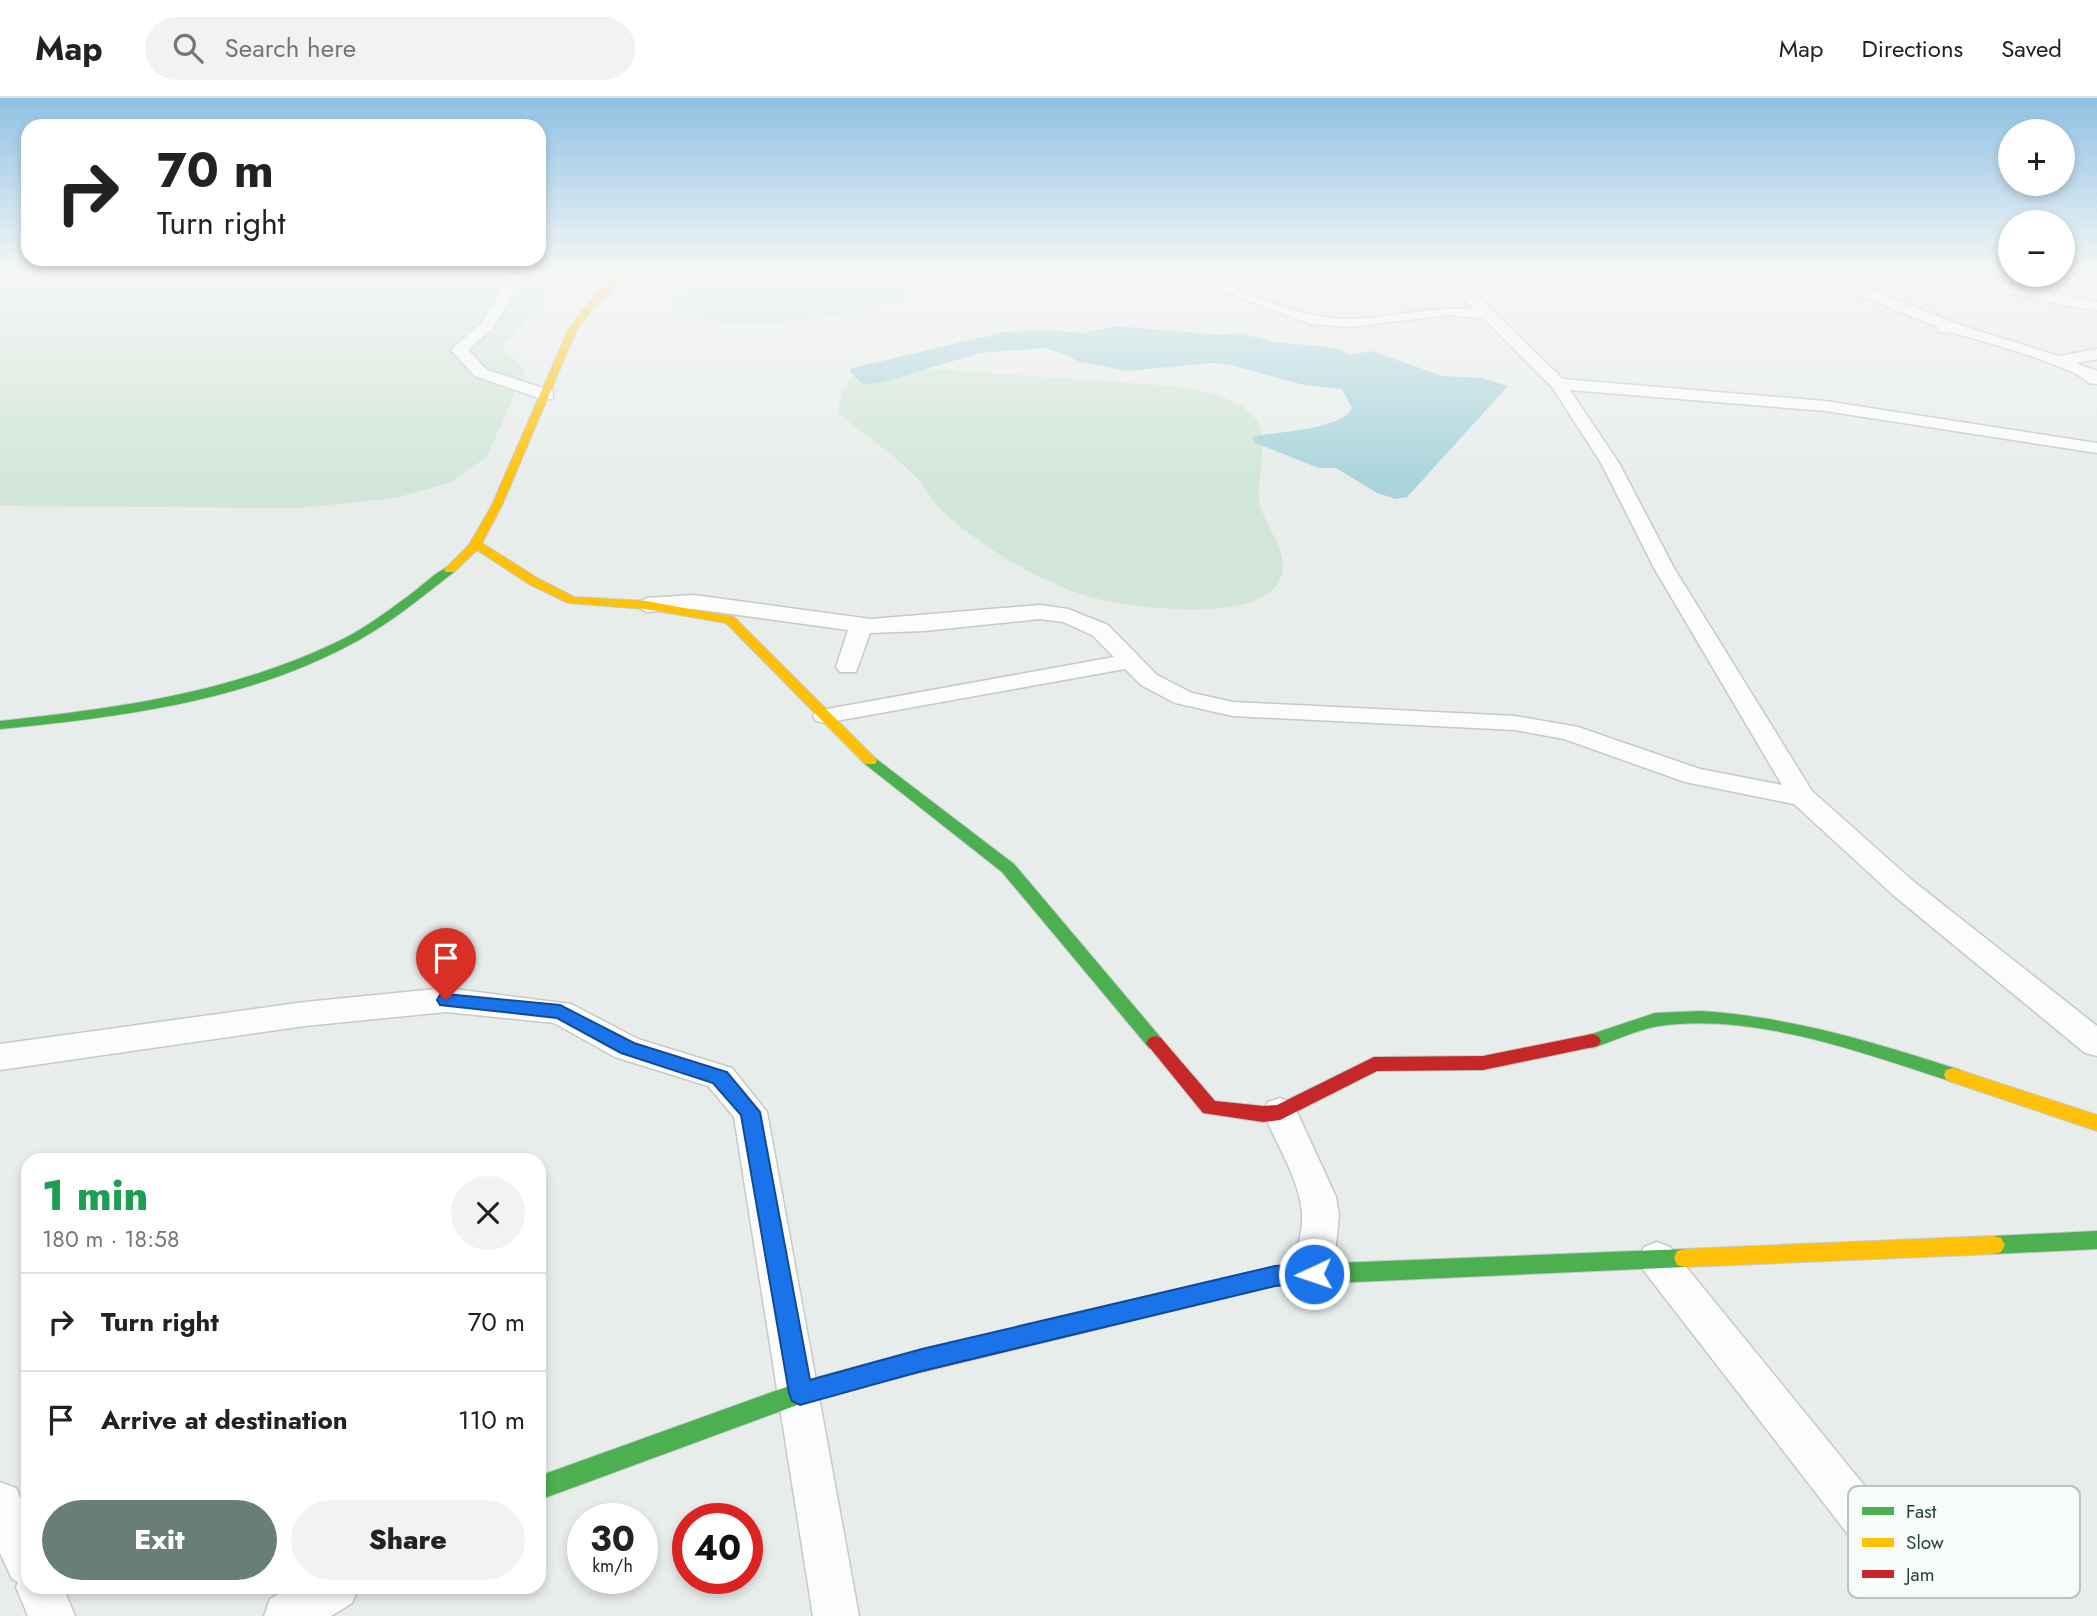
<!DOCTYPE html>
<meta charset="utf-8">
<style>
:root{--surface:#fff;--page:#f2f2f2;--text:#222;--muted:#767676;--line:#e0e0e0;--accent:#697e78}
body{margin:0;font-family:Jost,sans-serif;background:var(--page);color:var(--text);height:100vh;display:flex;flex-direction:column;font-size:26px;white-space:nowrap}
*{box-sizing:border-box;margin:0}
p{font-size:23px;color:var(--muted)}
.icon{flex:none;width:38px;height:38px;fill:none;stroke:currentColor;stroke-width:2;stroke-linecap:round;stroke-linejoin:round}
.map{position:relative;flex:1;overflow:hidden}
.sheet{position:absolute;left:21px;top:1055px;width:525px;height:441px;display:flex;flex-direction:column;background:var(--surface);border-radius:21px;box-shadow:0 4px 10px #0003}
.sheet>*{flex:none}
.hud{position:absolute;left:21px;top:21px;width:525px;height:147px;border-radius:21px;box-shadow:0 4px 10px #0003;background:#fff;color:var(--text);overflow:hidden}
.buttons{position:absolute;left:1998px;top:21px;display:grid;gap:14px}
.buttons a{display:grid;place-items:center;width:77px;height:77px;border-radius:50%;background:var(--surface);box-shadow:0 4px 10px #0003;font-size:35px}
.speed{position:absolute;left:567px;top:1405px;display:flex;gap:14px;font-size:35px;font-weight:700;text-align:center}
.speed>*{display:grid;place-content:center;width:91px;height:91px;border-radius:50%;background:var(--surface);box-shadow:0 4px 10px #0003;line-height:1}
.speed small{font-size:18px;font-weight:400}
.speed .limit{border:10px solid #d22;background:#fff;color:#111}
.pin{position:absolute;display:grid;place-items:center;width:60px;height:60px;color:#fff;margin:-72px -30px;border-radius:50% 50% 50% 0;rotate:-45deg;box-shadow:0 0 7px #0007}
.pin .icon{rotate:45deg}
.me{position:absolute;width:77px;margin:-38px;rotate:267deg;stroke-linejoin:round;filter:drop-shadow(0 0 5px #0008)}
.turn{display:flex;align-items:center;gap:24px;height:147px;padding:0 21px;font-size:32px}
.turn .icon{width:91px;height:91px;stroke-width:2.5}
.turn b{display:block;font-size:49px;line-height:60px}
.round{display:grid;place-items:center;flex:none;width:74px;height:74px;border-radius:37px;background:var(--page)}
.overview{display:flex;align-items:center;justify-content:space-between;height:119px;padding:0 21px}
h1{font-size:42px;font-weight:800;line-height:52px;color:#1e9e55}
.action{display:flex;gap:14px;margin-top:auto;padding:14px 21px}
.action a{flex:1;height:80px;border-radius:42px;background:var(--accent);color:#fff;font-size:28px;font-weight:800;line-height:80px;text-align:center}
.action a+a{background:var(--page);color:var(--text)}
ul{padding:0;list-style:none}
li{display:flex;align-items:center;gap:21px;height:98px;padding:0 21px;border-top:2px solid var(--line)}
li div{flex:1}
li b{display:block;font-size:26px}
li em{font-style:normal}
header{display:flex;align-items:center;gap:42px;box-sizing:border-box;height:98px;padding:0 35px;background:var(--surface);border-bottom:2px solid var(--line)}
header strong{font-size:33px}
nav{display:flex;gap:38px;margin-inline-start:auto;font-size:24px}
.search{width:490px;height:63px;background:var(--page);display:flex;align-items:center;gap:18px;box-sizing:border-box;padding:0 24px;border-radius:38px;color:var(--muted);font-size:26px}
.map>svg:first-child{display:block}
.green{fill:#d1e6d8}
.water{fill:#a9d4db}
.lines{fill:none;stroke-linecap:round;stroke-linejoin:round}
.street-casing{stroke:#c5cac8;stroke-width:3}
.fast-casing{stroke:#c3cbc8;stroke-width:2}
.slow-casing{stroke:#c3cbc8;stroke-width:2}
.jam-casing{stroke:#c3cbc8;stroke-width:2}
.street{fill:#fcfcfc;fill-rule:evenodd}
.fast{fill:#4caf50;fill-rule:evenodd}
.slow{fill:#ffc107;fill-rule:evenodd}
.jam{fill:#c62828;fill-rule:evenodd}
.route{fill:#1a73e8;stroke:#114b97;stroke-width:2}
.key{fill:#f7fbf9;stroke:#b8c4c0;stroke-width:2}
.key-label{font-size:19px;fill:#24423a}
</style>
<header>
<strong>Map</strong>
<div class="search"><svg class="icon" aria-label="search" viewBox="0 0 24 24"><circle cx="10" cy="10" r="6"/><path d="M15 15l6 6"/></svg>Search here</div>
<nav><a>Map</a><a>Directions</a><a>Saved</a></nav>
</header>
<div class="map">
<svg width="2097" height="1518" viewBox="0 0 2097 1518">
<rect width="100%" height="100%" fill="#e8edeb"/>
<path class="green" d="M 0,173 L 524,173 L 557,191 L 501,248 L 525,271 L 487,359 L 449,385 L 396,400 L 298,410 L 0,408 Z
M 716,173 L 955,173 C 904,215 760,236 696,220 C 688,218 680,212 673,207 L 673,196 Z
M 890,268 L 1175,288 C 1203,293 1237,298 1256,321 C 1271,339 1254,386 1261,410 C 1268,434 1296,462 1276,488 C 1248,524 1142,510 1102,502 C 1080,498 1039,480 1019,468 C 1000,458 952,425 938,409 C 930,399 924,388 916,379 C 893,355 863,336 838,315 L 841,296 L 855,274 Z"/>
<path class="water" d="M 1115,228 L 1222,237 L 1242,235 L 1275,244 L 1336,250 L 1350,257 L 1372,253 L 1442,278 L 1482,280 L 1508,288 L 1407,399 L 1396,401 L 1377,395 L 1336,370 L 1319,370 L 1255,345 L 1252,339 C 1276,333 1340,333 1352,310 L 1342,291 L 1304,287 L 1231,267 L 1210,265 L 1128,273 L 1080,264 L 1062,255 L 1043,250 L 980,255 L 883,284 L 864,287 L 850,274 L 852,270 L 1004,234 L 1047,232 L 1083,235 Z"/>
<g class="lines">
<defs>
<path id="street" d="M 0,173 L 16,173 L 0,180 Z
M 513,173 L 527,173 L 493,230 L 468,252 L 487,272 L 553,293 L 553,301 L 541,301 L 475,278 L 451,252 L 482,224 Z
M 1171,173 L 1191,173 C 1241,192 1296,221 1350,221 C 1392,220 1432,207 1474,212 L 1436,173 L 1451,173 L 1563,281 L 1825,303 L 2097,345 L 2097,355 L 1825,313 L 1570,292 L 1619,365 L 1674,470 L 1812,693 L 1913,783 L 2097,928 L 2097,958 L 2085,955 L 1893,797 L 1794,706 L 1685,684 L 1564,641 L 1515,632 L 1233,618 L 1175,605 L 1141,587 L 1125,571 L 825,625 L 816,623 L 813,618 L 816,613 L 1114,559 L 1092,537 L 1063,524 L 1040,521 L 924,533 L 870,535 L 856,574 L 840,574 L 836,569 L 848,532 L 694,511 L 646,514 L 635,507 L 646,500 L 694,497 L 871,521 L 1040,507 L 1068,511 L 1108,527 L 1157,577 L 1192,595 L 1233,604 L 1515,618 L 1578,629 L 1700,671 L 1782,687 L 1654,470 L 1601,365 L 1552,289 L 1484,221 L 1448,217 L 1351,229 L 1310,226 Z
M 1773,173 L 1795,173 L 1747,189 L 1740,185 Z
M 1868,173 L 1884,173 L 1864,189 L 1960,227 L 2059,258 L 2097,251 L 2097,261 L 2076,265 L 2097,273 L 2097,286 L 2088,285 C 2078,269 1978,242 1954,235 L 1939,234 L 1938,229 L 1853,195 L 1849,188 Z
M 1917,173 L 1943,173 L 2097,204 L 2097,212 L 2065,208 Z
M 446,890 L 571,906 L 638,941 L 732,970 L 767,1014 L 859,1518 L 813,1518 L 734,1019 L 708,988 L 615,959 L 554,925 L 446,914 L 305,928 L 0,972 L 0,946 L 305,904 Z
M 1280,1000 L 1292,1004 L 1297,1014 L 1336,1099 L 1339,1117 L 1333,1176 L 1328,1188 L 1314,1193 L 1300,1188 C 1289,1164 1304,1139 1302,1114 C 1299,1081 1276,1045 1263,1014 L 1268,1004 Z
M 1657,1144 L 1670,1149 L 1920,1456 L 1927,1472 L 1920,1488 L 1904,1495 L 1888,1488 L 1644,1173 L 1638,1161 L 1644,1149 Z
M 0,1384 L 16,1390 L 28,1416 L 28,1489 L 63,1489 L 75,1518 L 28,1518 L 16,1489 L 18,1484 L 12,1481 L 0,1455 Z
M 291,1489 L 359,1489 L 352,1505 L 331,1518 L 264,1518 L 270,1501 Z"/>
<path id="fast" d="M 450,468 L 454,470 L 454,474 C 423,498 393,523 359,542 C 250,603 122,619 0,631 L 0,623 C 115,611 230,595 335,545 C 361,533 384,516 407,499 C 420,490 435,474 450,468 Z
M 870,659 L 875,660 L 1014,766 L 1161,940 L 1164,945 L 1161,950 L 1155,952 L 1149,950 L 1002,774 L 865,666 L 863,663 L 865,660 Z
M 1701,913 C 1791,919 1874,944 1960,972 L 1962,977 L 1960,982 L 1953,984 C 1863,955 1754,914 1659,928 C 1636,932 1614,943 1592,950 L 1586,948 L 1583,943 L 1586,938 L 1655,915 Z
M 2097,1133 L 2097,1151 L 1994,1156 L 1987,1154 L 1983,1147 L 1987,1140 L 1994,1138 Z
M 1685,1151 L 1693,1153 L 1696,1160 L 1693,1167 L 1685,1169 L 1311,1186 L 1303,1183 L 1300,1176 L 1303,1169 L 1311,1166 Z
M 877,1263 L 885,1266 L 888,1274 L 885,1282 L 800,1306 L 539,1402 L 539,1378 L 800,1284 Z"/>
<path id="slow" d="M 623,173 L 632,173 L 601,201 L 577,231 L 502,407 L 482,445 L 537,480 L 574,499 L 646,503 L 734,519 L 875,660 L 877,663 L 875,666 L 865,666 L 726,525 L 646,511 L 568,505 L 529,486 L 477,452 L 454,474 L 446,474 L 444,472 L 469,447 L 492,407 L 569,230 L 595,197 Z
M 1953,970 L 2097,1017 L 2097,1033 L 1946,982 L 1944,977 L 1946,972 Z
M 1994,1138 L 2001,1140 L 2005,1147 L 2001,1154 L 1994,1156 L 1685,1169 L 1677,1167 L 1674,1160 L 1677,1153 L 1685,1151 Z"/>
<path id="jam" d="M 1592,936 L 1598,938 L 1601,943 L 1598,948 L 1483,972 L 1377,973 L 1280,1022 L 1263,1024 L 1203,1015 L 1146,945 L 1149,940 L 1155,938 L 1161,940 L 1215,1003 L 1263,1008 L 1277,1007 L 1374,959 L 1483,958 Z
M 1311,1166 L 1319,1169 L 1322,1176 L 1319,1183 L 1275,1188 L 877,1285 L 869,1282 L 866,1274 L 869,1266 L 877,1263 L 1275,1168 Z"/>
</defs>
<use href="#street" class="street-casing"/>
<use href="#fast" class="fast-casing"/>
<use href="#slow" class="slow-casing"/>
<use href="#jam" class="jam-casing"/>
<use href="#street" class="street"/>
<use href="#fast" class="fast"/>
<use href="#slow" class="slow"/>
<use href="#jam" class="jam"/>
</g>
<linearGradient id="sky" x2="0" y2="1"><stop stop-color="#8fc1e3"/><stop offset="0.45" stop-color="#f5f7f6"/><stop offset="1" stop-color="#f5f7f6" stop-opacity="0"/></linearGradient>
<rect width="2097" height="386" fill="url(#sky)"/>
<path class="route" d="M 446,896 L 560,907 L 634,945 L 727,974 L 760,1014 L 810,1282 L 922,1251 L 1275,1168 L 1314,1166 L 1322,1169 L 1325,1176 L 1322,1183 L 1275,1188 L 922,1273 L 800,1307 L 792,1303 L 789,1295 L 741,1017 L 713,985 L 621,955 L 557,920 L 440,907 L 437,902 L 440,897 Z"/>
<rect x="1848" y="1388" width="232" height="112" rx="10" class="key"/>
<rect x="1862" y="1409" width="32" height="8" fill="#4caf50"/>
<rect x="1862" y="1440" width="32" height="9" fill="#ffc107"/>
<rect x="1862" y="1472" width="32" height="8" fill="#c62828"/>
<g class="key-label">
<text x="1906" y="1420">Fast</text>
<text x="1906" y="1451">Slow</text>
<text x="1906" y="1483">Jam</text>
</g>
</svg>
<div class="buttons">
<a>+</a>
<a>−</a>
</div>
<div class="speed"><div>30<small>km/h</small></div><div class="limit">40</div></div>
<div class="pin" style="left:446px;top:902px;background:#d93025"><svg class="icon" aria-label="arrive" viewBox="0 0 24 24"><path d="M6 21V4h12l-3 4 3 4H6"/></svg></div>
<svg class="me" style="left:1314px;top:1176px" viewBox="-20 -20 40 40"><circle r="17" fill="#1a73e8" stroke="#fff" stroke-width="3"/><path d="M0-11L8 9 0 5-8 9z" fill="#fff"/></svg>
<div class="hud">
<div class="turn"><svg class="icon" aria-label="right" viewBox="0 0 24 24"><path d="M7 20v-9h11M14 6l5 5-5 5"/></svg><div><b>70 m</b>Turn right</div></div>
</div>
<section class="sheet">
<div class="overview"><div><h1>1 min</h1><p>180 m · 18:58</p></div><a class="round"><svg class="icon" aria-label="close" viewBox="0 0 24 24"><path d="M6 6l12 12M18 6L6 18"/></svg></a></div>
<ul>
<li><svg class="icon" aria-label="right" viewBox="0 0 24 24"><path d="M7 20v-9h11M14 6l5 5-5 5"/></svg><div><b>Turn right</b></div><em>70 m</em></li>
<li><svg class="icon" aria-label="arrive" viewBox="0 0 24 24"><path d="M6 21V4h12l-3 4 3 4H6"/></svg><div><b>Arrive at destination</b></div><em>110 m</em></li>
</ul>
<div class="action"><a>Exit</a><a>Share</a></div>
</section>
</div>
